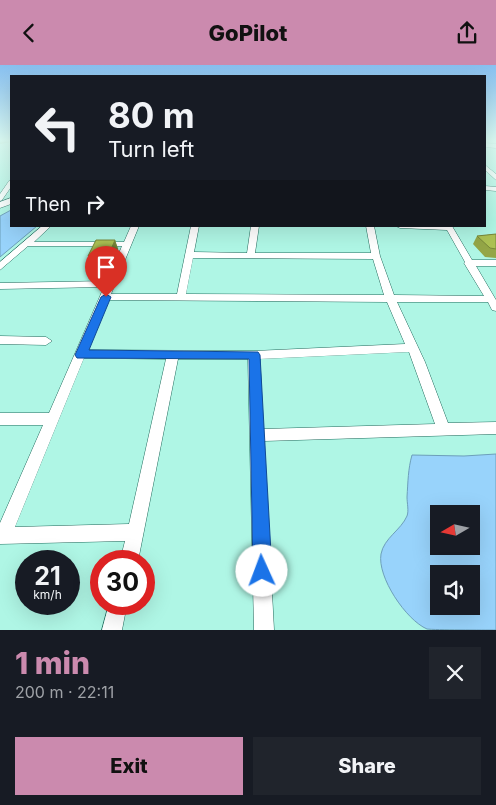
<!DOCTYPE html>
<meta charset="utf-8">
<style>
:root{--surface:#171b24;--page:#20242c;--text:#f1f3f6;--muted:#9ea1a6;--accent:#cb8aae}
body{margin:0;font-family:Inter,sans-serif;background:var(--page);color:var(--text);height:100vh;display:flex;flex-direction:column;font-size:19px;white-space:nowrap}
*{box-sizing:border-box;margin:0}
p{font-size:16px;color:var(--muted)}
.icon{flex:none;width:28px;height:28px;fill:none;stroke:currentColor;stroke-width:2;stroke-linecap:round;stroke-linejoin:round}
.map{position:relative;height:565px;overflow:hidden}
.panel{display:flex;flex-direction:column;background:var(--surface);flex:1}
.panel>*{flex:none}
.top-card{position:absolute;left:10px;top:10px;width:476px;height:152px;border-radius:0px;box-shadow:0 5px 20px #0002;background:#171b24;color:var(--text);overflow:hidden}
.needle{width:32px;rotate:261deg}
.fabs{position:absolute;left:430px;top:440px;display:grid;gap:10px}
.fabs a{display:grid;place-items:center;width:50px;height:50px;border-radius:0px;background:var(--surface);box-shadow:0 5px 20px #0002;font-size:25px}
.speed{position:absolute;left:15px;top:485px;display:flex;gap:10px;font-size:25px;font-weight:700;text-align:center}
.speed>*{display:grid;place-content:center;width:65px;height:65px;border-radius:50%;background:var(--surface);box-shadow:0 5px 20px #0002;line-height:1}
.speed small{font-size:12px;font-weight:400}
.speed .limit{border:8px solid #d22;background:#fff;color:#111}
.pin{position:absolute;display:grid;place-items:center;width:42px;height:42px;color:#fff;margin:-51px -21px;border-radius:50% 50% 50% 0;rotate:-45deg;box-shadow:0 0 5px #0007}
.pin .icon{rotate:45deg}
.me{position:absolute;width:55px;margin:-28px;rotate:358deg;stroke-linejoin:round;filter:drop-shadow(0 0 4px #0008)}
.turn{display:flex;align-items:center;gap:18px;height:105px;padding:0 15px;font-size:22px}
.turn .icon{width:65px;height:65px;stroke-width:2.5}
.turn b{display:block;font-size:35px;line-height:42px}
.then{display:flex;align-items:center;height:48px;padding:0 15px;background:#0003;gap:10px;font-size:19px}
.round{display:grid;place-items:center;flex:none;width:52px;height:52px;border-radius:0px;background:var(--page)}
.overview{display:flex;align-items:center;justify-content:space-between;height:85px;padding:0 15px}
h1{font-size:30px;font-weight:800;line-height:38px;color:var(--accent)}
.action{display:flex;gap:10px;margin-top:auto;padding:10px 15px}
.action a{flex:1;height:58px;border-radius:0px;background:var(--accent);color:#111;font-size:20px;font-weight:800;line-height:58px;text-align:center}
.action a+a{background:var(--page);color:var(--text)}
header{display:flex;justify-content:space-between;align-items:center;height:65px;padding:0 15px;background:var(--accent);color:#111;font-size:22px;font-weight:800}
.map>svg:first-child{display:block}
.water{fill:#98d3fb;stroke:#6d9fba;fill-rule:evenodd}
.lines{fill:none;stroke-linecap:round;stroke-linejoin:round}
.minor-casing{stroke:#226b5d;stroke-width:1}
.tertiary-casing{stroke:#226b5d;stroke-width:1}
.minor{fill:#fff;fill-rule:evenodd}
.tertiary{fill:#fff;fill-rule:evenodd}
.wall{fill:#94a647}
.shaded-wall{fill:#78873a}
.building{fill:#acc153;stroke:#78873a}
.route{fill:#1a73e8;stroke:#114b97}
</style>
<header><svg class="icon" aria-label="back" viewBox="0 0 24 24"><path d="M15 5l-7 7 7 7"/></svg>GoPilot<svg class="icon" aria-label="share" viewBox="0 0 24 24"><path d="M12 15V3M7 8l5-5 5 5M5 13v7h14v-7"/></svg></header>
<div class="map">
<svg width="496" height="565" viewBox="0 0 496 565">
<rect width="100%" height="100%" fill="#aff6e5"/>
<path class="water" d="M 11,145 L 11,161 L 37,161 L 0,192 L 0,151 Z
M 496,389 L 496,565 C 484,565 435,565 427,564 C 406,555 377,512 381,489 C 384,473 401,465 407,451 C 409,446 407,438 407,432 C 408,417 408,404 412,390 L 464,391 ZM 439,449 L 471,449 L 471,481 L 439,481 ZM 439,509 L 471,509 L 471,541 L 439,541 Z"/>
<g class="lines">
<defs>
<path id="minor" d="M 485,78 L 496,79 L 496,83 L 485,82 Z
M 485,100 L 496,109 L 496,115 L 485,105 Z
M 11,115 L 11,122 L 2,135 L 0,136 L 0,129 L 9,116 Z
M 485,121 L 496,122 L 496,126 L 485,125 Z
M 42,161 L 51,161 L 34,177 L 124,177 L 131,161 L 139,161 L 111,229 L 177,229 L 191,161 L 199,161 L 194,187 L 247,188 L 251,161 L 259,161 L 255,188 L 371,188 L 366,161 L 374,161 L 380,191 L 394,230 L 484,231 L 464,198 L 465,197 L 447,165 L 400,163 L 396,161 L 452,161 L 472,195 L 496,195 L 496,201 L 476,201 L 496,235 L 496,246 L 492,245 L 488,237 L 397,237 L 425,297 L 448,358 L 496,357 L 496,369 L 264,376 L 274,565 L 254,565 L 248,294 L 178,294 L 138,496 L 120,496 L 125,476 L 0,479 L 0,458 L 43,360 L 0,360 L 0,348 L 49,348 L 104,222 L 0,224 L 0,218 L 107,216 L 122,181 L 28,181 L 0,205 L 0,197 ZM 193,193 L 373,194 L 384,230 L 186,229 ZM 108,235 L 387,237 L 405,279 L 254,286 L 88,285 ZM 409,287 L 435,359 L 263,364 L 260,294 ZM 84,293 L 166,294 L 129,459 L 15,462 Z
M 0,271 L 46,272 L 52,276 L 46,280 L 0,279 Z
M 109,539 L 127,539 L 122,565 L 102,565 Z"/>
<path id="tertiary" d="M 11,133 L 11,139 L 0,143 L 0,137 Z"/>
</defs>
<use href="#minor" class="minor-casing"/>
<use href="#tertiary" class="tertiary-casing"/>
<use href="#minor" class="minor"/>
<use href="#tertiary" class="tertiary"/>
</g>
<path class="wall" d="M 496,169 L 496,193 L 485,192 L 473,179 L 477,171 Z
M 115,175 L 118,184 L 111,200 L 91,200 L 88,191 Z"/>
<path class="shaded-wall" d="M 0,76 L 11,76 L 11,77 L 0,79 Z
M 115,175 L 118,184 L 111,200 L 108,191 Z"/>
<path class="building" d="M 496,169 L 496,184 L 490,183 L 477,171 Z
M 96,175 L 115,175 L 108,191 L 88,191 Z"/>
<linearGradient id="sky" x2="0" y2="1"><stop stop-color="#88c0f0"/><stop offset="0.49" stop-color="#dbfbf3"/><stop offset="1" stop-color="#dbfbf3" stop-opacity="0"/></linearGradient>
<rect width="496" height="155" fill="url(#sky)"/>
<path class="route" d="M 106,229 L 111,232 L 89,285 L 258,287 L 260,290 L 272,506 L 269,513 L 262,516 L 256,513 L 253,506 L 249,294 L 77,293 L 75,290 L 101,232 Z"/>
</svg>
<div class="fabs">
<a><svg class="needle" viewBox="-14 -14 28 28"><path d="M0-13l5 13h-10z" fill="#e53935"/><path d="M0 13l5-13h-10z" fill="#9ea1a6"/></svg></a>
<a><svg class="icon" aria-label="sound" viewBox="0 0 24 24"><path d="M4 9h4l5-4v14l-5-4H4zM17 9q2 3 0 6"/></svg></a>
</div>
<div class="speed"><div>21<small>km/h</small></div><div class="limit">30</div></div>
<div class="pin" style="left:106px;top:232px;background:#d93025"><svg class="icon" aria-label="arrive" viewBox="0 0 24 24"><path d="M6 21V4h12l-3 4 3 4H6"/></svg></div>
<svg class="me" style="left:262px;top:506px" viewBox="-20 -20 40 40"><circle r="19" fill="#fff"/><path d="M0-13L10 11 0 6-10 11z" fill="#1a73e8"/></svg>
<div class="top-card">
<div class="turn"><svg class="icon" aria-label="left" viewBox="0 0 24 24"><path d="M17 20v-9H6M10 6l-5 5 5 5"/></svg><div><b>80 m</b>Turn left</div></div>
<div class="then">Then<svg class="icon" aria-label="right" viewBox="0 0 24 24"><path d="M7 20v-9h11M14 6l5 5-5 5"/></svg></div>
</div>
</div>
<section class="panel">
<div class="overview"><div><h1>1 min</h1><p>200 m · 22:11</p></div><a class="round"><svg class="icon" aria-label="close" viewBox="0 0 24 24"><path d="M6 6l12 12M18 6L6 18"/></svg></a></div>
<div class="action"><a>Exit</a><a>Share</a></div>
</section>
